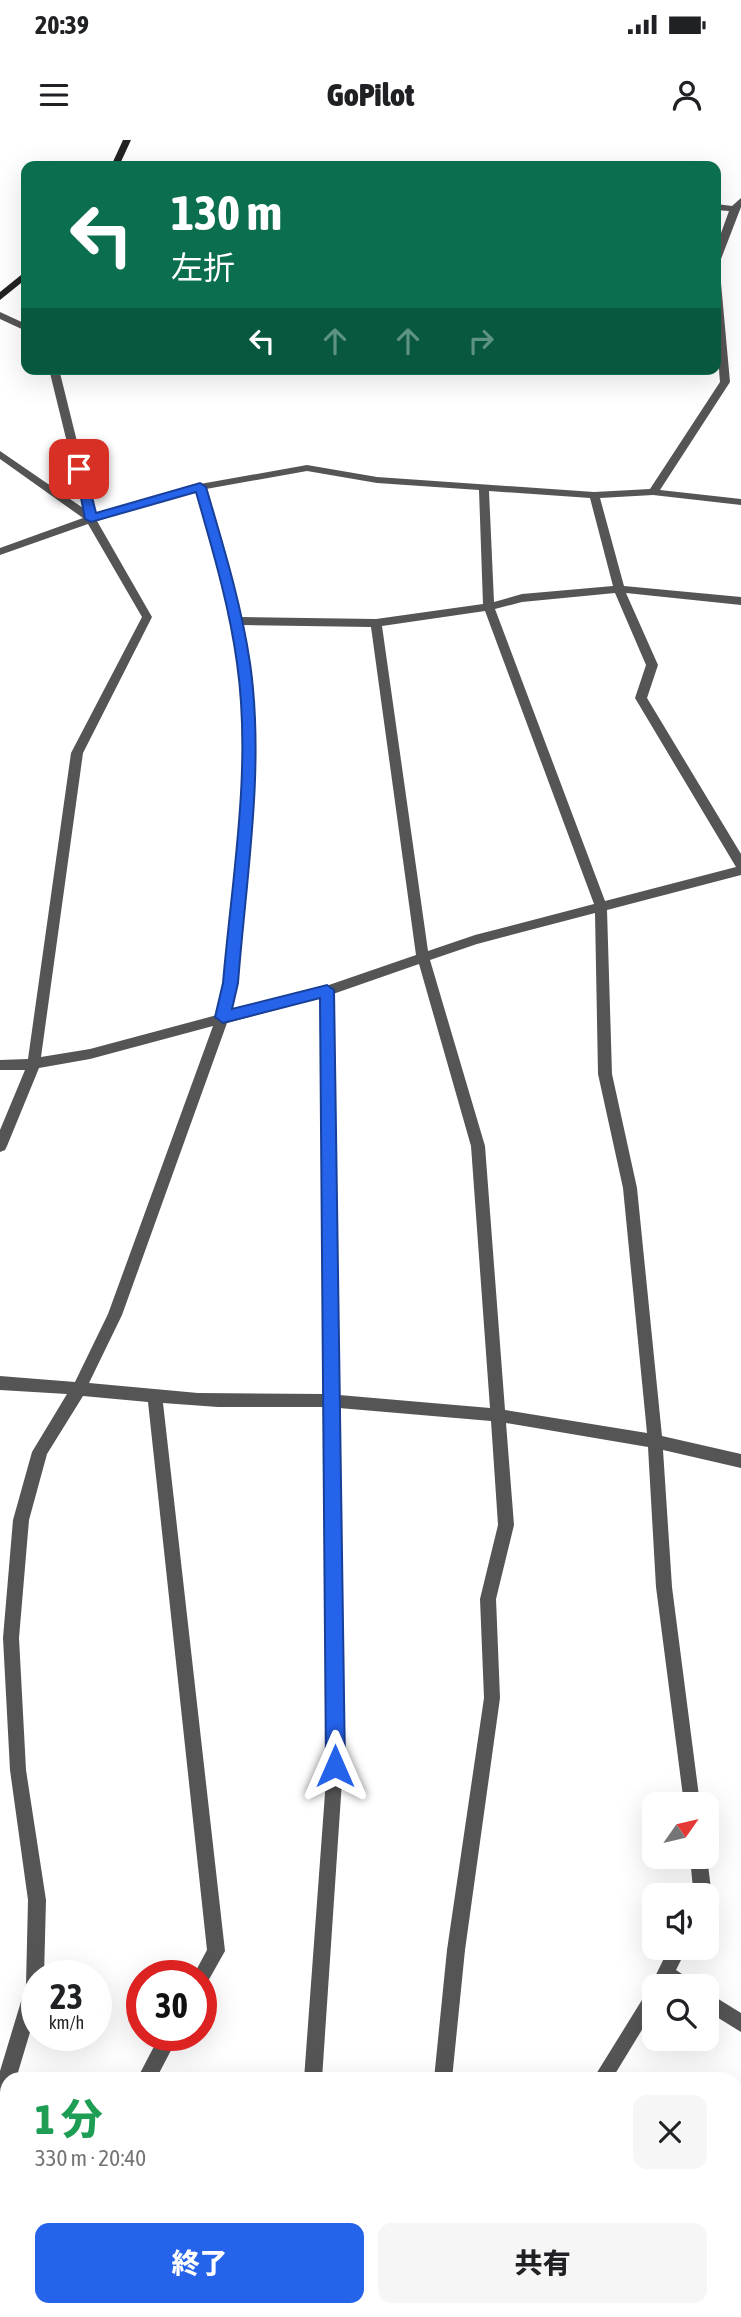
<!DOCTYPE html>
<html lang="ja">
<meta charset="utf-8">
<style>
:root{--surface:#fff;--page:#f6f6f6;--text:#202124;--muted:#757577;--accent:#2563eb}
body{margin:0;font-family:"Asap Condensed","Noto Sans JP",sans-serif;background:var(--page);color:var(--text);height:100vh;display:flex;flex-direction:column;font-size:26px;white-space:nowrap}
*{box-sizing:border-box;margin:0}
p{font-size:23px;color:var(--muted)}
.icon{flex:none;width:38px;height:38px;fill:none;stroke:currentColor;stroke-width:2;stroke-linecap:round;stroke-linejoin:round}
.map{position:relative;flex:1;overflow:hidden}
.drawer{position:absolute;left:0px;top:1932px;width:742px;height:245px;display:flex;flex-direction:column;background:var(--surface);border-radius:21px 21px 0 0;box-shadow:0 7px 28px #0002}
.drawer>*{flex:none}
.top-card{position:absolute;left:21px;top:21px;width:700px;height:214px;border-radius:14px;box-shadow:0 7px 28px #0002;background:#0b6e4f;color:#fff;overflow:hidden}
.needle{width:46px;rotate:56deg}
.controls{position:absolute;left:642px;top:1652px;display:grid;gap:14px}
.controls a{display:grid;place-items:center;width:77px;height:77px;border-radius:14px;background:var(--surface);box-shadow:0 7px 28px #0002;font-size:35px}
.speed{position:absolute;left:21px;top:1820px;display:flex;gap:14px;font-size:35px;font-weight:700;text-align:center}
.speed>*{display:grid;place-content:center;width:91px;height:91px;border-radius:50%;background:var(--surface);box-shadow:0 7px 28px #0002;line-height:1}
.speed small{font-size:18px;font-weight:400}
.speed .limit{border:10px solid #d22;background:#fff;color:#111}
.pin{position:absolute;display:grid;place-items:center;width:60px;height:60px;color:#fff;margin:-30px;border-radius:14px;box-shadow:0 4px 10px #0006}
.me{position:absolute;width:77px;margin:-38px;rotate:0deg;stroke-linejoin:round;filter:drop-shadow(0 0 5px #0008)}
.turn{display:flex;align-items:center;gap:24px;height:147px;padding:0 35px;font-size:32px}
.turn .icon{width:91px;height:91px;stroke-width:2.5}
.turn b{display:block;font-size:49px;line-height:60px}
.lanes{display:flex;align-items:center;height:66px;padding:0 35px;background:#0003;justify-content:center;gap:35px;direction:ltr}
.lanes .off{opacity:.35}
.round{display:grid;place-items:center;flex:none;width:74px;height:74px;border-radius:14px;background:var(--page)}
.summary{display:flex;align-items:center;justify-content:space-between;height:119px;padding:0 35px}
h1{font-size:42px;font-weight:800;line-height:52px;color:#1e9e55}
.button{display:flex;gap:14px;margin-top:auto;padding:14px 35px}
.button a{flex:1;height:80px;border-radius:14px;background:var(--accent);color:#fff;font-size:28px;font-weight:800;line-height:80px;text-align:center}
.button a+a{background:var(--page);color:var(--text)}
.status{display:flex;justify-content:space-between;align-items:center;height:49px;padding:0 35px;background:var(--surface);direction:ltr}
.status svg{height:19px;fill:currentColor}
header{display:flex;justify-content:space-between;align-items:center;height:91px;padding:0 35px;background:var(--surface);font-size:32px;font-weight:800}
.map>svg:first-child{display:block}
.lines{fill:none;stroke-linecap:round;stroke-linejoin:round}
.minor{fill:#555;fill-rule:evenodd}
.secondary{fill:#222;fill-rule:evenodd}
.route{fill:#2563eb;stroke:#184099;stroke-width:2}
</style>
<div class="status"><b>20:39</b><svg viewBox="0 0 49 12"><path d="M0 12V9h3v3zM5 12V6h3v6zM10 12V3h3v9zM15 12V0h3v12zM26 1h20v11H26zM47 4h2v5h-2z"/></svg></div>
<header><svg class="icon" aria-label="menu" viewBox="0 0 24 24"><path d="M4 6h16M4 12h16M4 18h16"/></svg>GoPilot<svg class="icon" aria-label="person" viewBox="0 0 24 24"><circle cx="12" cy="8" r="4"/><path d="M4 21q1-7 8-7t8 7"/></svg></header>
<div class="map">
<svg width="741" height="2177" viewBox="0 0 741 2177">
<rect width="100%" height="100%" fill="#fff"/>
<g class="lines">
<path class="minor" d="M 741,58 L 741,67 L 721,119 L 716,122 L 716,107 L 729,71 L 716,70 L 716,64 L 732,66 Z
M 716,140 L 721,143 L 730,242 L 660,350 L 741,359 L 741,365 L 653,355 L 600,358 L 624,446 L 741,457 L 741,465 L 626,453 L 658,525 L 647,558 L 741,714 L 741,735 L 607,770 L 612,934 L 637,1048 L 662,1296 L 741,1314 L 741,1328 L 663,1310 L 672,1447 L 700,1664 L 684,1664 L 656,1447 L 648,1307 L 506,1283 L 514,1385 L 496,1459 L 500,1558 L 465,1810 L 452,1939 L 434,1939 L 447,1810 L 484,1558 L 480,1459 L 498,1385 L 491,1281 L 339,1268 L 343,1626 L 322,1939 L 304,1939 L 327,1626 L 324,1267 L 218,1267 L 163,1263 L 225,1811 L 207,1843 L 201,1846 L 201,1836 L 193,1836 L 207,1810 L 148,1262 L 83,1256 L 47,1314 L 29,1380 L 19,1498 L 26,1630 L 46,1760 L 44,1836 L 37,1836 L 37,1869 L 16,1939 L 7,1939 L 7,1966 L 0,1970 L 0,1931 L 26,1845 L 28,1760 L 10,1630 L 3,1498 L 13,1380 L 32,1312 L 67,1254 L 0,1250 L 0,1236 L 75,1242 L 108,1174 L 213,886 L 90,919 L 39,928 L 7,1006 L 5,1010 L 0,1012 L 0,990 L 25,930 L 0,930 L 0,920 L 28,919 L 71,613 L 142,477 L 88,384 L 0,415 L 0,408 L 83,378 L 0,319 L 0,311 L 83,368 L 49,229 L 59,229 L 95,374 L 200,344 L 307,325 L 377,337 L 594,352 L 650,349 L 720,242 L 716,193 ZM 307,331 L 377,343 L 479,350 L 483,464 L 376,479 L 241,477 L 206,349 ZM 196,351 C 212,407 230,464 238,521 C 249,599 241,677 233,754 C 229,795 226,835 217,875 L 90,909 L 41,917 L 83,613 L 152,477 L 97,381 ZM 489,351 L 590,358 L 613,446 L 522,454 L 494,462 ZM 615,453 L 646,525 L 635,558 L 736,727 L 605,761 L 495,469 L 522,462 ZM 485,471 L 594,764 L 475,795 L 428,811 L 382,486 ZM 243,485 L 371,487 L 416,815 L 326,846 L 231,872 L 237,843 C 248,724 267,604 243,485 ZM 595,773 L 598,934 L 623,1048 L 647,1293 L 505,1270 L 485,1006 L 430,820 L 477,804 ZM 419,824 L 471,1006 L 490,1268 L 339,1255 L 333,854 ZM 321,858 L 324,1254 L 198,1253 L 89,1243 L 122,1175 L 227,883 Z
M 0,172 L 26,184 L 26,191 L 0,179 Z
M 690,1717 L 707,1717 L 711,1749 L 707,1759 L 707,1755 L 691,1755 L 693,1749 Z
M 669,1808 L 687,1808 L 676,1830 L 691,1840 L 694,1846 L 654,1846 L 654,1870 L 612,1939 L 593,1939 L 650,1847 Z
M 707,1852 L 741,1873 L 741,1892 L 707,1871 Z
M 160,1895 L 179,1895 L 156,1939 L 137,1939 Z
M 203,2170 L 223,2170 L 220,2177 L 200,2177 Z
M 409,2170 L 429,2170 L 428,2177 L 408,2177 Z
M 595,2170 L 615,2170 L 615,2177 L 595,2177 Z"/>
<path class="secondary" d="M 123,0 L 131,0 L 119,26 L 111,26 Z
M 26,131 L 26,139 L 0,160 L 0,152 Z"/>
</g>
<path class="route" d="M 75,326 L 85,329 L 96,373 L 200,343 L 206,347 C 223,405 241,463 250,523 C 265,627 246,738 238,843 L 232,869 L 327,845 L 334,850 L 345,1626 L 342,1633 L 335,1636 L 329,1633 L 326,1626 L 320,858 L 223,883 L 215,877 L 223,843 C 232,738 252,628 237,523 C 229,464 212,408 196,352 L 91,382 L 85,379 Z"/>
</svg>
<div class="controls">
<a><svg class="needle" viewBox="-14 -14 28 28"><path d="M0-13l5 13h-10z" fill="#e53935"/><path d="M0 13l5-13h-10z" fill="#757577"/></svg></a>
<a><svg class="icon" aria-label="sound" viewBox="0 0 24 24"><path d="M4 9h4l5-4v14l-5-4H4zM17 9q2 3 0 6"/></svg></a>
<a><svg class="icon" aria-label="search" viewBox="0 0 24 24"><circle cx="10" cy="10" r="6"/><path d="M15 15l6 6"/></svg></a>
</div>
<div class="speed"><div>23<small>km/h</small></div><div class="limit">30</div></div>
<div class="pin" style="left:79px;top:329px;background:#d93025"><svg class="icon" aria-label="arrive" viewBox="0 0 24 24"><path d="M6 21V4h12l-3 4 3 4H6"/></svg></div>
<svg class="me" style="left:335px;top:1626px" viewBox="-20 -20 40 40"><path d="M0-17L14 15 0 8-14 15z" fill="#2563eb" stroke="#fff" stroke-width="4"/></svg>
<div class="top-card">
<div class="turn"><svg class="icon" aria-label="left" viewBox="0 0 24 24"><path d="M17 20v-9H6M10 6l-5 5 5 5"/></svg><div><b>130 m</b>左折</div></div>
<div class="lanes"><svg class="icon" aria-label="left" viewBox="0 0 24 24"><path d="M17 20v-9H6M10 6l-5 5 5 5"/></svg><svg class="icon off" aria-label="ahead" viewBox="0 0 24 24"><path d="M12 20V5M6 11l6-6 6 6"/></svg><svg class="icon off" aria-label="ahead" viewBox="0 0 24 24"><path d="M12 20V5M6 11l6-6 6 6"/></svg><svg class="icon off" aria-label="right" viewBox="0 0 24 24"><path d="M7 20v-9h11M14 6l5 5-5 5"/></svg></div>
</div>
<section class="drawer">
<div class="summary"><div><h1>1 分</h1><p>330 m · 20:40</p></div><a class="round"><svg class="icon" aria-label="close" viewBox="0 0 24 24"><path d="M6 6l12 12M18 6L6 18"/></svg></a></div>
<div class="button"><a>終了</a><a>共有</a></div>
</section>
</div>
